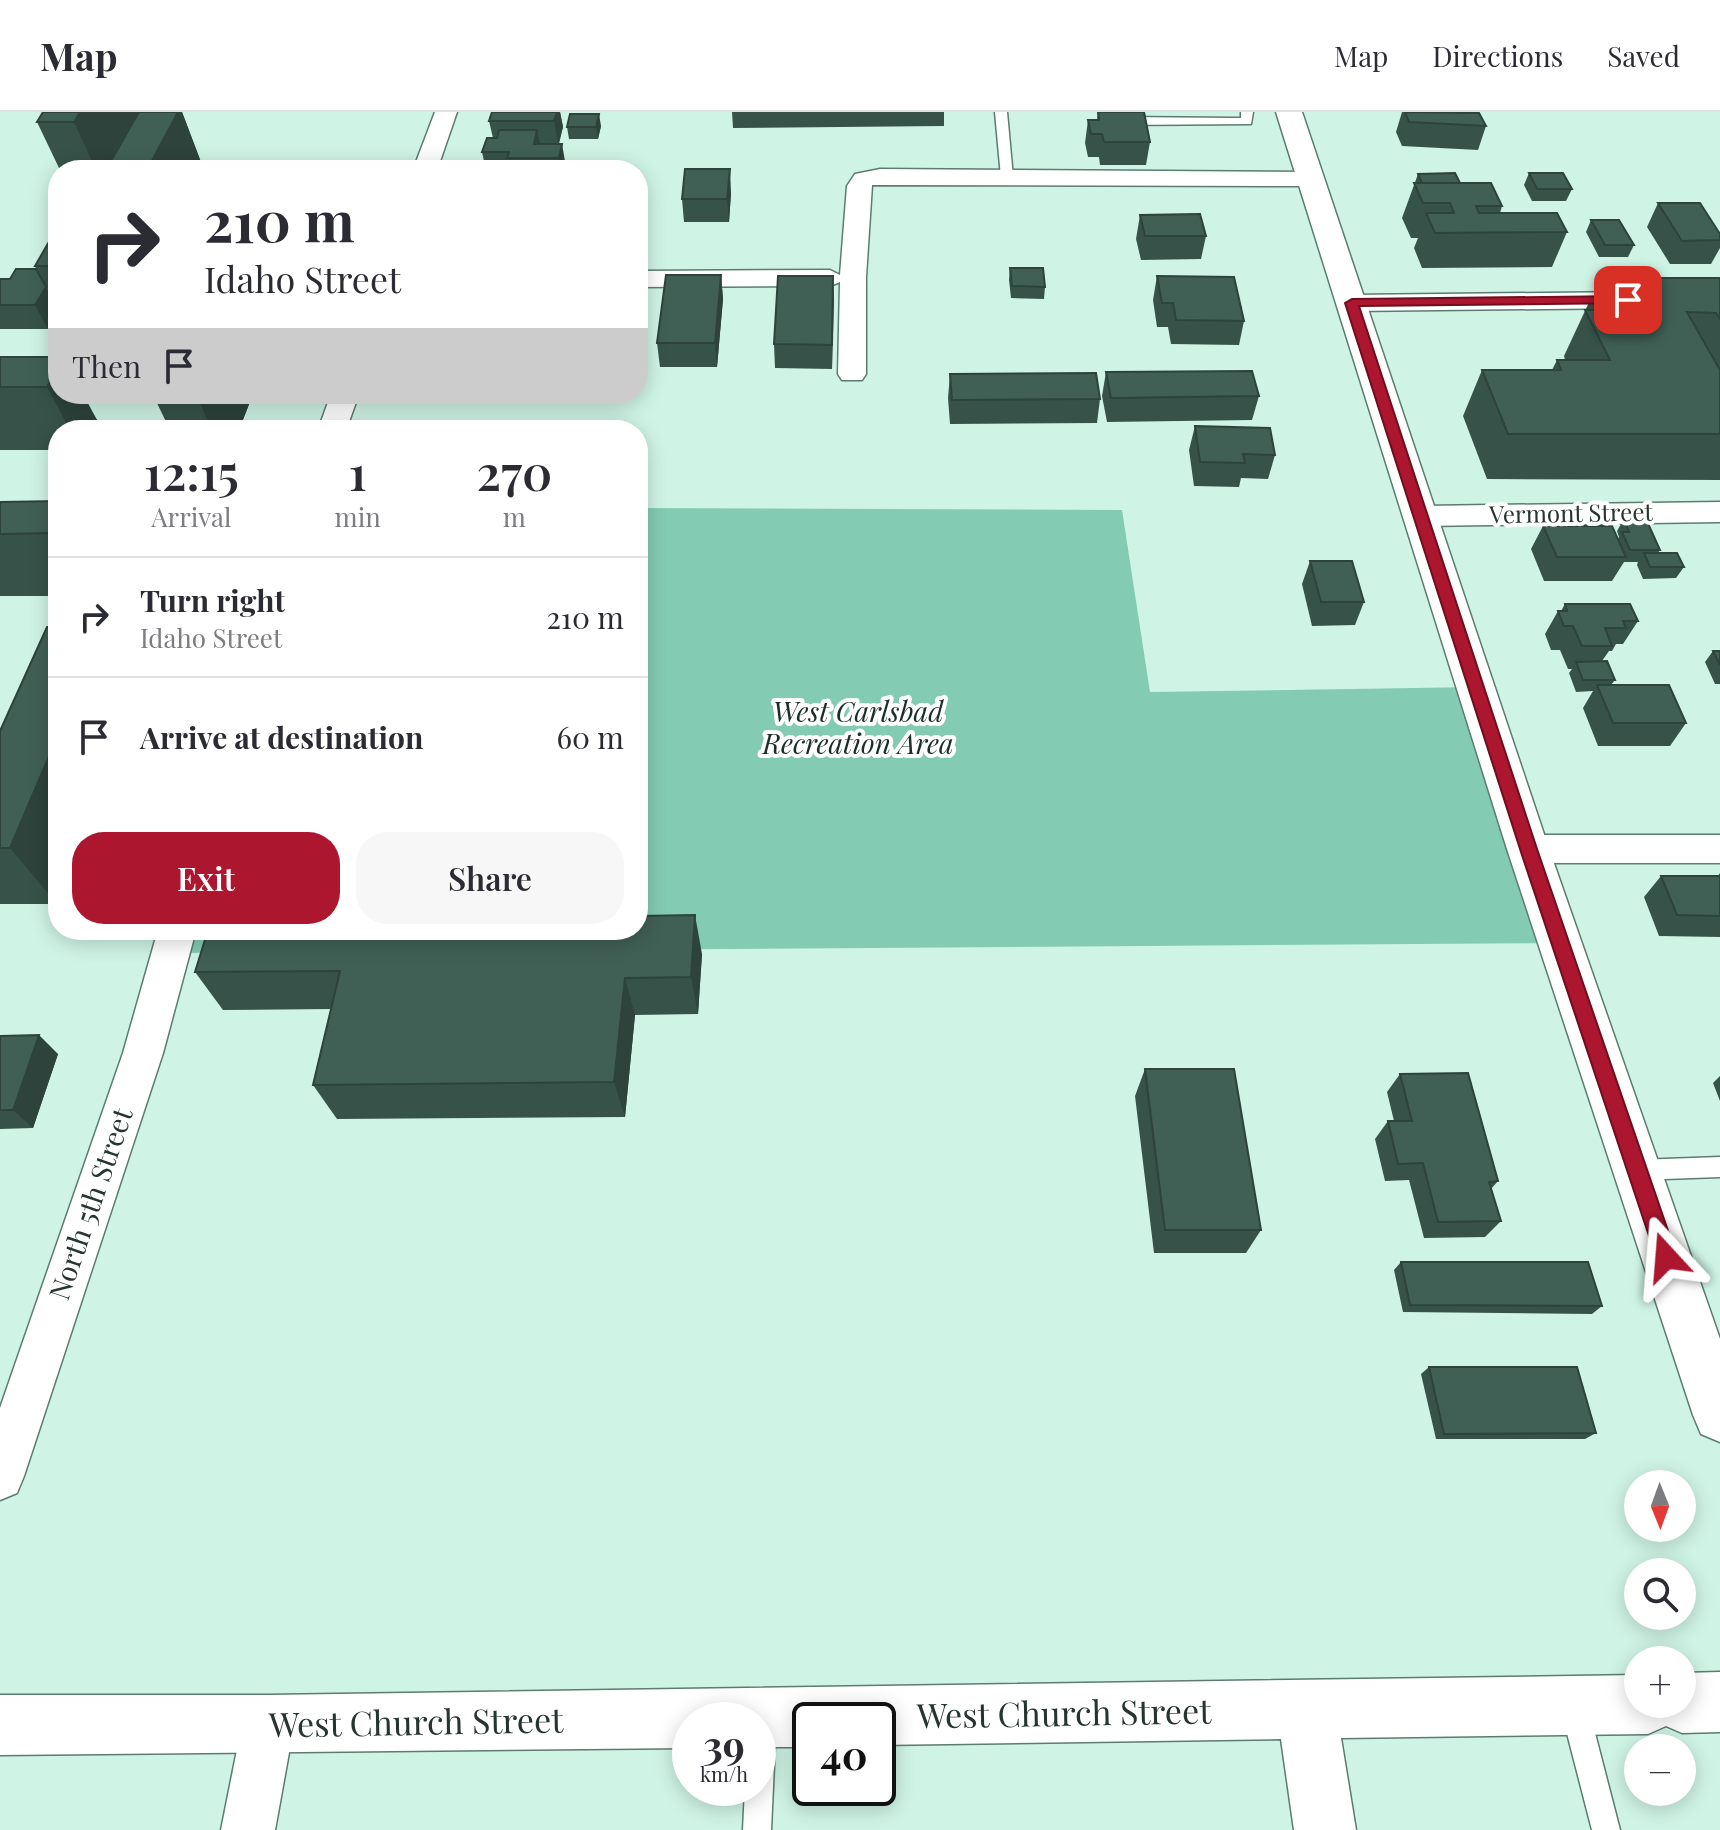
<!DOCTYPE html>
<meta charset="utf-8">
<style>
:root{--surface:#fff;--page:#f7f7f7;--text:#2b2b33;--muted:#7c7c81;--line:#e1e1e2;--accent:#ac162e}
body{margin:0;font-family:"Playfair Display",serif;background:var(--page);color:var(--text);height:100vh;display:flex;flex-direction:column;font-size:30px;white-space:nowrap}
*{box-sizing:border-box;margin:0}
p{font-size:26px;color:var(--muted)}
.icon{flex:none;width:44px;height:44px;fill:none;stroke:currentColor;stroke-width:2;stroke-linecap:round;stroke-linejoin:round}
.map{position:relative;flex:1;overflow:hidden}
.drawer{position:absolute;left:48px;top:308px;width:600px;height:520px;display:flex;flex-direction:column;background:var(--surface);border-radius:32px;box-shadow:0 4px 20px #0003}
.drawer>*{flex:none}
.banner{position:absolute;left:48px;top:48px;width:600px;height:244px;border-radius:32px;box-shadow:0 4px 20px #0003;background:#fff;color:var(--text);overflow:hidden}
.needle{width:52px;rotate:179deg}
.buttons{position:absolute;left:1624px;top:1358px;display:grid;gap:16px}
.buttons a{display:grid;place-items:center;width:72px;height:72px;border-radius:50%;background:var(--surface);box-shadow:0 4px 20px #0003;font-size:40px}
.speed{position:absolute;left:672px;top:1590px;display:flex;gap:16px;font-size:40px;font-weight:700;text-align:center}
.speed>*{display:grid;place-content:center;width:104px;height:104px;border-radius:50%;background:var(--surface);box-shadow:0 4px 20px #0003;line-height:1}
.speed small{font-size:20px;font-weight:400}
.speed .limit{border:4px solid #111;border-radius:12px;background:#fff;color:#111}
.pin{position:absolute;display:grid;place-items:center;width:68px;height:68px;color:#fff;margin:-34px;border-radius:16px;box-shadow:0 4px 12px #0006}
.me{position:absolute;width:88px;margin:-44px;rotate:341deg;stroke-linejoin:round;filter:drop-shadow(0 0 6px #0008)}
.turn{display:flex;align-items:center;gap:28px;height:168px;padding:0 24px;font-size:36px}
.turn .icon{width:104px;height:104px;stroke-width:2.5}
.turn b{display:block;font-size:56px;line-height:68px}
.then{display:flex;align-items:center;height:76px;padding:0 24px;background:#0003;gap:16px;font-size:30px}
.eta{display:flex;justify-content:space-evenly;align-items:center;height:136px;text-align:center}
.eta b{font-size:48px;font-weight:600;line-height:56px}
.cta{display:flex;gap:16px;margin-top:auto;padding:16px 24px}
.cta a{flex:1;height:92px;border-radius:32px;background:var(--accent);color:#fff;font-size:32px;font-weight:600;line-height:92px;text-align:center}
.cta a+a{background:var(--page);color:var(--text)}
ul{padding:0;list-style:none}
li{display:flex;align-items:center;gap:24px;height:120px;padding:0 24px;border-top:2px solid var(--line)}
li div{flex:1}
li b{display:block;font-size:30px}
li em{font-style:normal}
header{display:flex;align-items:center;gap:48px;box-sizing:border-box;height:112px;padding:0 40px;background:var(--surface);border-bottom:2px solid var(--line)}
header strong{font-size:38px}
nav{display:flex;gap:44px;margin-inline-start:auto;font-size:28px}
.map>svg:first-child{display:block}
.green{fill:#84cbb3}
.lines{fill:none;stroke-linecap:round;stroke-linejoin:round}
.service-casing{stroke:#5b7c70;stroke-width:3}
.minor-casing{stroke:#5b7c70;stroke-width:3}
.tertiary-casing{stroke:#5b7c70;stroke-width:3}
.service{fill:#fff;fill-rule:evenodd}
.minor{fill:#fff;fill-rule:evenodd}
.tertiary{fill:#fff;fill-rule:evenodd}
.wall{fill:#375349}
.shaded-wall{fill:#2d433c}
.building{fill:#406055;stroke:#2d433c;stroke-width:2}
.route{fill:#ac162e;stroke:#700e1e;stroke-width:2}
.labels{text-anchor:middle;stroke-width:8;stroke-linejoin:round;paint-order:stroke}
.far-street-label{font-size:24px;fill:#26352f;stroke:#fff}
.park-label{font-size:28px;font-style:italic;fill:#1a2f28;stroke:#fff}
.street-label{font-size:28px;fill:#26352f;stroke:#fff}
.near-street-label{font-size:34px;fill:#26352f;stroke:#fff}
</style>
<header>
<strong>Map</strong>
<nav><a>Map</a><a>Directions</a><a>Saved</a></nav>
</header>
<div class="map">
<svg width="1720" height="1718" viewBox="0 0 1720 1718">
<rect width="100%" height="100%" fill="#cff4e6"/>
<path class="green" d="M 638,396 L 1122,398 L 1150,580 L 1478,575 L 1560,831 L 172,841 L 177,818 L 638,818 Z"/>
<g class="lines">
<defs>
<path id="service" d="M 995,0 L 1007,0 L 1013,65 L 1007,69 L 1001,65 Z
M 1241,0 L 1253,0 L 1251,12 L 1121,13 L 1115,9 L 1121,5 L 1235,6 L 1241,6 Z
M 1720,1045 L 1720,1065 L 1637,1068 L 1629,1065 L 1626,1058 L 1629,1051 L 1637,1048 Z
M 1575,1584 L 1585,1588 L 1589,1598 L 1620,1718 L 1592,1718 L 1561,1598 L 1565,1588 Z
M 762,1595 L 772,1599 L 776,1609 L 771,1718 L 743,1718 L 745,1676 L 758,1676 L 758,1608 L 749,1608 L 752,1599 Z"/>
<path id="minor" d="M 435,0 L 457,0 L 437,58 L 413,58 Z
M 880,57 L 1311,60 L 1323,67 L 1311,74 L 872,73 L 866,165 L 866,262 L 862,268 L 842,268 L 838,262 L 840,170 L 830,174 L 638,175 L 638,159 L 830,158 L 840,163 L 847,74 L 855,62 Z
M 1720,179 L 1720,195 L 1352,199 L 1339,191 L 1352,183 Z
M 331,282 L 359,282 L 346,318 L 318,318 Z
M 1720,390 L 1720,410 L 1423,414 L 1412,411 L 1408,404 L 1412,397 L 1423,394 Z
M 1528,723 L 1720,723 L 1720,751 L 1528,751 L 1515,747 L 1510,737 L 1515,727 Z
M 158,818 L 196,818 L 163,941 L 24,1364 L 17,1381 L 0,1388 L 0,1296 L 123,941 Z
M 268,1587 L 286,1595 L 294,1613 L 275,1718 L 221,1718 L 242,1613 L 250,1595 Z"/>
<path id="tertiary" d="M 1276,0 L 1302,0 L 1549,737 L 1720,1227 L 1720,1330 L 1701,1322 L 1693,1303 L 1507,737 Z
M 1720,1560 L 1720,1620 L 1682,1621 L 1666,1614 L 1648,1622 L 1341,1626 L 1356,1718 L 1294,1718 L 1281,1627 L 878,1633 L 878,1608 L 810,1608 L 810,1635 L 758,1635 L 758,1608 L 690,1608 L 690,1636 L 0,1643 L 0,1583 L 268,1583 L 1638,1563 L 1638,1592 L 1682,1592 L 1682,1561 Z"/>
</defs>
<use href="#service" class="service-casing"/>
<use href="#minor" class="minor-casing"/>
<use href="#tertiary" class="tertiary-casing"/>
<use href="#service" class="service"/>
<use href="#minor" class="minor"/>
<use href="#tertiary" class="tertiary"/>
</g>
<path class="wall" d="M 182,0 L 204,58 L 60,58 L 37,10 Z
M 492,0 L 560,0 L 563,15 L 559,32 L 566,55 L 566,58 L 486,58 L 482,40 L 493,26 L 489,9 Z
M 732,0 L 944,0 L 944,14 L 733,16 Z
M 1098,0 L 1150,30 L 1146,53 L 1100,53 L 1099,45 L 1088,45 L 1085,31 L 1088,8 L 1097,8 Z
M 1402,0 L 1453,0 L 1486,14 L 1478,38 L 1402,34 L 1396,20 Z
M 601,14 L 598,27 L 569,27 L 567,15 Z
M 1529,61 L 1572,77 L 1566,89 L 1532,89 L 1524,73 Z
M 1418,62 L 1460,71 L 1502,94 L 1500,101 L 1567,120 L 1552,155 L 1422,156 L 1414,136 L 1418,126 L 1411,126 L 1402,106 Z
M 731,81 L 729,110 L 684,110 L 682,87 Z
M 1658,91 L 1720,122 L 1720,136 L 1711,152 L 1670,152 L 1647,115 Z
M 1140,103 L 1206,124 L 1201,147 L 1141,148 L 1136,127 Z
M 1591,108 L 1634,133 L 1628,145 L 1599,145 L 1586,120 Z
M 58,128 L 58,199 L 48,217 L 0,217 L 0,167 L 10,167 L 36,157 L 35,154 Z
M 1010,156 L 1045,175 L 1044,187 L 1011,186 L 1009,168 Z
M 721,163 L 723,187 L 717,255 L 660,255 L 657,231 Z
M 833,164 L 832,257 L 775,256 L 774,232 Z
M 1157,164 L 1244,209 L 1239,233 L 1171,232 L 1168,215 L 1157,215 L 1153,188 Z
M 1612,166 L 1720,166 L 1720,368 L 1487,367 L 1463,304 L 1482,258 L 1552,258 L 1557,248 L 1565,248 L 1564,244 L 1591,186 L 1602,186 Z
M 0,245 L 58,245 L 97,308 L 92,318 L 58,318 L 58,338 L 0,338 Z
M 1106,260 L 1259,284 L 1252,308 L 1107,310 L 1102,284 Z
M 950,262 L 1100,287 L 1097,311 L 950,312 L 948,286 Z
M 253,282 L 239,318 L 170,318 L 155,287 Z
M 1195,314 L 1275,343 L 1268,367 L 1241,366 L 1239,375 L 1194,374 L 1189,338 Z
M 58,389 L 58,484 L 0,484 L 0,390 Z
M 1624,407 L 1660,438 L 1658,441 L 1684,455 L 1676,466 L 1643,467 L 1637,453 L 1638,450 L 1624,450 L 1612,469 L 1544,469 L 1531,437 L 1543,414 L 1618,427 L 1619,425 L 1617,419 Z
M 1310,449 L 1364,490 L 1355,513 L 1312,514 L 1302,472 Z
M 1565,492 L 1638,509 L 1623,532 L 1616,532 L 1612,539 L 1609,539 L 1602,549 L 1615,568 L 1611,573 L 1686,611 L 1670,634 L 1598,634 L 1583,596 L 1593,579 L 1576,580 L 1569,561 L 1572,557 L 1568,557 L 1560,538 L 1551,538 L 1545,522 L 1558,499 L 1561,499 Z
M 58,515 L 58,790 L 57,792 L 0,792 L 0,619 Z
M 1713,539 L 1720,539 L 1720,572 L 1715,572 L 1705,550 Z
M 1720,761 L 1720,825 L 1659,824 L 1644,785 L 1661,764 L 1718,764 Z
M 702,842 L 698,902 L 635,903 L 625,1005 L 337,1007 L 313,973 L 331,897 L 223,898 L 195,860 Z
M 0,924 L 58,942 L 33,1016 L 0,1017 Z
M 1145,957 L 1261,1118 L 1246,1141 L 1154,1141 L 1135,984 Z
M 1400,962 L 1498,1069 L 1491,1077 L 1501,1109 L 1485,1125 L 1424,1126 L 1409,1068 L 1385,1069 L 1375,1027 L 1388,1009 L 1394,1009 L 1387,980 Z
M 1720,964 L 1720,989 L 1713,971 Z
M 1401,1150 L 1602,1194 L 1592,1202 L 1403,1200 L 1394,1158 Z
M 1429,1255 L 1596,1321 L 1585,1327 L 1436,1327 L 1421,1262 Z"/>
<path class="shaded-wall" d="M 80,0 L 143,0 L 110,58 L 96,58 L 74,10 Z
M 178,0 L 182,0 L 204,58 L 147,58 Z
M 557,0 L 560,0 L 563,15 L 558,32 L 554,9 Z
M 599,2 L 601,14 L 598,27 L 596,15 Z
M 537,18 L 542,41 L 534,32 Z
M 562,32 L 566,55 L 566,58 L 561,58 L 559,46 Z
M 730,57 L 731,81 L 729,110 L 727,87 Z
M 721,163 L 723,187 L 717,255 L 715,231 Z
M 833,164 L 834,188 L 832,257 L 832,233 Z
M 46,175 L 58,199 L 48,217 L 35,193 Z
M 58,254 L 58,282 L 83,282 L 97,308 L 92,318 L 70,318 L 47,275 Z
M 200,282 L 253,282 L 239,318 L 212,318 L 198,287 Z
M 58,623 L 58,790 L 57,792 L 10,736 Z
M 695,803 L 702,842 L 698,902 L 691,865 Z
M 625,866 L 635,903 L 625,1005 L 614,970 Z
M 39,923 L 58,942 L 33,1016 L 13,998 Z"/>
<path class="building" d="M 43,0 L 80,0 L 74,10 L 37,10 Z
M 139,0 L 178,0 L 147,58 L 106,58 Z
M 492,0 L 557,0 L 554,9 L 489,9 Z
M 1098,0 L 1144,0 L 1150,30 L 1104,30 L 1102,22 L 1091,22 L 1088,8 L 1099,8 Z
M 1405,0 L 1479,1 L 1486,14 L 1409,10 Z
M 570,2 L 599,2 L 596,15 L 567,15 Z
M 499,18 L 537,18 L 534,32 L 562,32 L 559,46 L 507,46 L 509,40 L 482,40 L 487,26 L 497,26 Z
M 685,57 L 730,57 L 727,87 L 682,87 Z
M 1455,61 L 1460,71 L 1422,71 L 1418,62 Z
M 1529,61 L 1563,61 L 1572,77 L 1537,77 Z
M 1414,71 L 1491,71 L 1502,94 L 1476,94 L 1479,101 L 1557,101 L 1567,120 L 1435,121 L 1426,101 L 1454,101 L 1450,91 L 1423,91 Z
M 1658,91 L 1700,91 L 1720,122 L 1720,128 L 1682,129 Z
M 1200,102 L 1206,124 L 1145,124 L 1140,103 Z
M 1591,108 L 1619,108 L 1634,133 L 1605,133 Z
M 50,128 L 58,128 L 58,154 L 35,154 Z
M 1010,156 L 1043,156 L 1045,175 L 1012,174 Z
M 16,157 L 36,157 L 46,175 L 35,193 L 0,193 L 0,167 L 10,167 Z
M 666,163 L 721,163 L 715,231 L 657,231 Z
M 778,164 L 833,164 L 832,233 L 774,232 Z
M 1157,164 L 1234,165 L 1244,209 L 1176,208 L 1173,191 L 1162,191 Z
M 1612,166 L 1720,166 L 1720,207 L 1716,201 L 1687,200 L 1720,258 L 1720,322 L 1508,322 L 1482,258 L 1561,258 L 1557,248 L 1610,248 L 1585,198 L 1597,198 L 1591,186 L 1623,186 Z
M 0,245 L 58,245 L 58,254 L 47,275 L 0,275 Z
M 1252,259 L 1259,284 L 1111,286 L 1106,260 Z
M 1096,261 L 1100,287 L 952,288 L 950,262 Z
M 157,282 L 200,282 L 198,287 L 155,287 Z
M 1195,314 L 1270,316 L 1275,343 L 1243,342 L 1245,351 L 1200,350 Z
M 58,389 L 58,421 L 0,422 L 0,390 Z
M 1624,407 L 1646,407 L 1660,438 L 1630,438 L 1622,420 L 1629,420 Z
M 1543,414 L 1612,414 L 1626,445 L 1557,445 Z
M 1644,441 L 1677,441 L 1684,455 L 1650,455 Z
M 1310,449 L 1352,449 L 1364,490 L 1321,490 Z
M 1565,492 L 1630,492 L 1638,509 L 1623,509 L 1626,516 L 1605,516 L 1612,534 L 1582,534 L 1573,514 L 1564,514 L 1558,499 L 1567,499 Z
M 47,515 L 58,515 L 58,623 L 10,736 L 0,736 L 0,619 Z
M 1713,539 L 1720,539 L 1720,553 Z
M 1607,549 L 1615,568 L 1583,568 L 1576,550 Z
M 1597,573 L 1669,573 L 1686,611 L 1613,611 Z
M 1661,764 L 1720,764 L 1720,804 L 1677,803 Z
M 695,803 L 691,865 L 625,866 L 614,970 L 313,973 L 340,859 L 195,860 L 208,818 L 638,818 L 638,804 Z
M 39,923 L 13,998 L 0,998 L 0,924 Z
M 1145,957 L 1234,957 L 1261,1118 L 1165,1118 Z
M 1468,961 L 1498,1069 L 1489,1070 L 1501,1109 L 1438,1110 L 1423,1051 L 1398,1052 L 1388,1009 L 1412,1009 L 1400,962 Z
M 1401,1150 L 1588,1150 L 1602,1194 L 1410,1193 Z
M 1429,1255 L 1577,1255 L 1596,1321 L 1444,1322 Z"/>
<path class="route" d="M 1628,184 L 1632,186 L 1632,191 L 1359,194 L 1537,737 L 1677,1145 L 1674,1152 L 1666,1155 L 1659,1152 L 1656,1145 L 1520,737 L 1345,191 L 1352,187 Z"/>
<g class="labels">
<g class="far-street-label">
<text transform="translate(1571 402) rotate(-1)" y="8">Vermont Street</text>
</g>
<g class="park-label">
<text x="858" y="610">West Carlsbad<tspan x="858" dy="32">Recreation Area</tspan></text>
</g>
<g class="street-label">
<text transform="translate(91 1092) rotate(-71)" y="10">North 5th Street</text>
</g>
<g class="near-street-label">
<text transform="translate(1064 1602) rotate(-1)" y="12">West Church Street</text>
<text transform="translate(416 1611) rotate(-1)" y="12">West Church Street</text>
</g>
</g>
</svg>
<div class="buttons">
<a><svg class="needle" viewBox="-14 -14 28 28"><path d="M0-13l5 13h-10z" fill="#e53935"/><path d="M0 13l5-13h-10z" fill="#7c7c81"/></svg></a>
<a><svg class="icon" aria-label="search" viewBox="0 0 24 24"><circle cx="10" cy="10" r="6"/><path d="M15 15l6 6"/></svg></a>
<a>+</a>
<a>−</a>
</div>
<div class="speed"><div>39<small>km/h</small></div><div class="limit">40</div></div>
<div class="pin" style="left:1628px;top:188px;background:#d93025"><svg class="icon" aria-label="arrive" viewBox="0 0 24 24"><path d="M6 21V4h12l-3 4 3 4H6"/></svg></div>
<svg class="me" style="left:1666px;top:1145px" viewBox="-20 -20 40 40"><path d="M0-17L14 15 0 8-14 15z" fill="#ac162e" stroke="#fff" stroke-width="4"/></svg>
<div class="banner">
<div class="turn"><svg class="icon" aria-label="right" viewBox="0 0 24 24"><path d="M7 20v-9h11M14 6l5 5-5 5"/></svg><div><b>210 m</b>Idaho Street</div></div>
<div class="then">Then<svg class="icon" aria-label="arrive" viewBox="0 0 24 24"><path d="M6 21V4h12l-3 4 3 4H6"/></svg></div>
</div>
<section class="drawer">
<div class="eta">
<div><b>12:15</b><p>Arrival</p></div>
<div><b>1</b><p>min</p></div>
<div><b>270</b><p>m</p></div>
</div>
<ul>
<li><svg class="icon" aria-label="right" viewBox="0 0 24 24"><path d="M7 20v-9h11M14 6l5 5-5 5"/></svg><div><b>Turn right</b><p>Idaho Street</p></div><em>210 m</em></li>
<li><svg class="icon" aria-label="arrive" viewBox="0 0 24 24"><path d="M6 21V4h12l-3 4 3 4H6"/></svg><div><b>Arrive at destination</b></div><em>60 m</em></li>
</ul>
<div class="cta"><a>Exit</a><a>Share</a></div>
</section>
</div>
